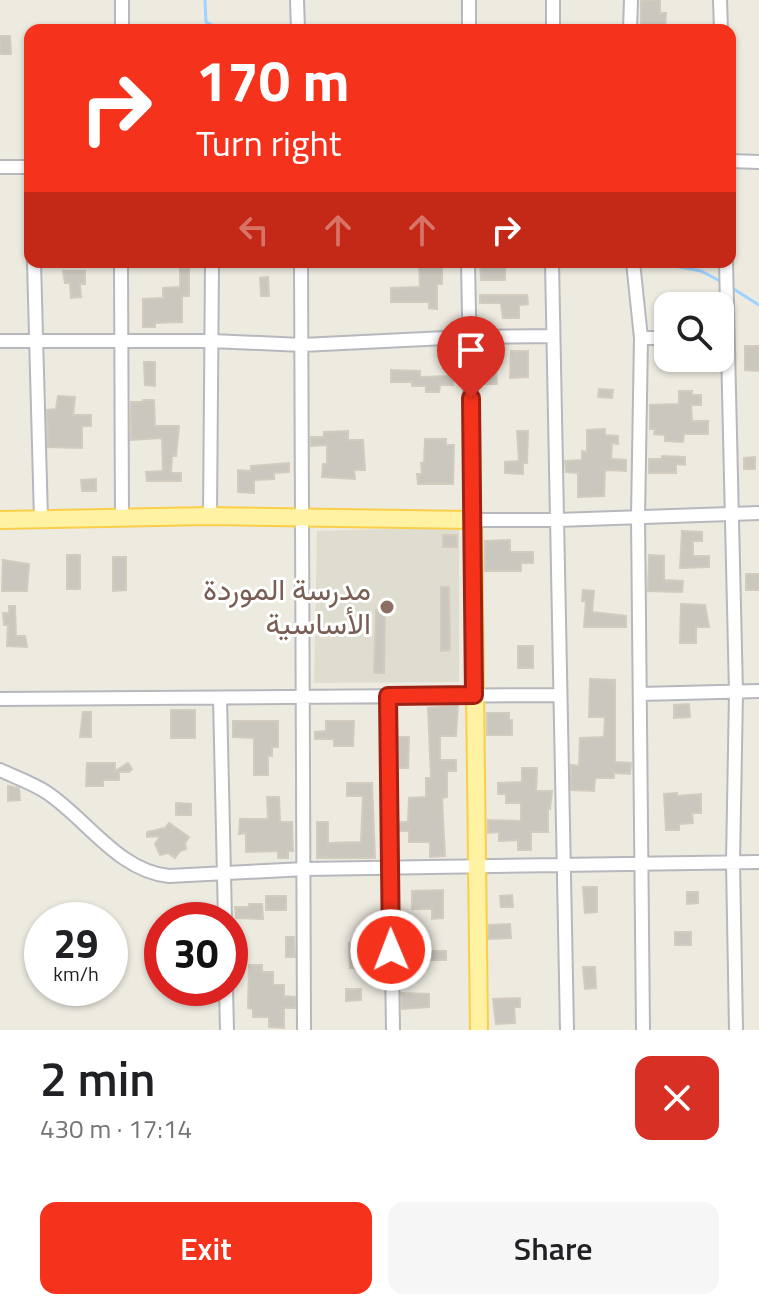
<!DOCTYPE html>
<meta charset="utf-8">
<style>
:root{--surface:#fff;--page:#f6f6f6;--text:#202124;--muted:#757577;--accent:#f5331d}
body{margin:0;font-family:"Titillium Web",Vazirmatn,sans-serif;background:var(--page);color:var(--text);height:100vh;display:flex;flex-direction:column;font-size:30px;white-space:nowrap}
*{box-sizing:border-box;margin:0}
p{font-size:26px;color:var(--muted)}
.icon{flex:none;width:44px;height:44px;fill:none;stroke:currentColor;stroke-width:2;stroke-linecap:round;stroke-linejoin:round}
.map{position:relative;height:1030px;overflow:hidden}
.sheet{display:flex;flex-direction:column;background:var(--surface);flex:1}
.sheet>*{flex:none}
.banner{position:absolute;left:24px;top:24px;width:712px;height:244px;border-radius:16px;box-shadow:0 2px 6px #0004;background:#f5331d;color:#fff;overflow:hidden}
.controls{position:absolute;left:654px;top:292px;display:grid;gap:16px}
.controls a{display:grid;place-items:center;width:80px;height:80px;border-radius:16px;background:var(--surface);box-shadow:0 2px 6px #0004;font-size:40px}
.speed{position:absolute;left:24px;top:902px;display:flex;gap:16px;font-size:40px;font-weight:700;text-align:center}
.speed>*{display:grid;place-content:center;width:104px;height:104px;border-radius:50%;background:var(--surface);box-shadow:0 2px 6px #0004;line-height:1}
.speed small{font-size:20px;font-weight:400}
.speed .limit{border:12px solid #d22;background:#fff;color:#111}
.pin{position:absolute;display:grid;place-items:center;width:68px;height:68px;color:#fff;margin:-82px -34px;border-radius:50% 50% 50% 0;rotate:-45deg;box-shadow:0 0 8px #0007}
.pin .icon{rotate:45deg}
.me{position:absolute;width:88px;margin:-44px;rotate:359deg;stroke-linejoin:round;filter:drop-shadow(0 0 6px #0008)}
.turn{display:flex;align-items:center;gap:28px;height:168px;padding:0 40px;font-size:36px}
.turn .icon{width:104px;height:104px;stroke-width:2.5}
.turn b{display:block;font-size:56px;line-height:68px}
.lanes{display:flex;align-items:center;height:76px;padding:0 40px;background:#0003;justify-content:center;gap:40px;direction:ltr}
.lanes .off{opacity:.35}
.round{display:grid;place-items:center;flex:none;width:84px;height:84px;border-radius:16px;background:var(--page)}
.head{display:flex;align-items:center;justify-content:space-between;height:136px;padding:0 40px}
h1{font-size:48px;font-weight:600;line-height:60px}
.cta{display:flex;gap:16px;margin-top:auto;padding:16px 40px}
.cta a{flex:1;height:92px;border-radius:16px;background:var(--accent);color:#fff;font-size:32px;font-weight:600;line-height:92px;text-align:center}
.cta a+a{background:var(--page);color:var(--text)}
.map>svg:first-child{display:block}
.education{fill:#dfddd0}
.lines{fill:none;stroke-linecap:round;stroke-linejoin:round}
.stream{stroke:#9ed2ff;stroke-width:3}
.building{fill:#cac7bf;stroke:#d2ccbe;stroke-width:2}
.minor-casing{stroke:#b6b8be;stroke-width:16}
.major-casing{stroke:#fbce4a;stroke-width:20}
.minor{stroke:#fff;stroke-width:12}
.major{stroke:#fff2a3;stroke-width:16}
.route-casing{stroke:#9f2113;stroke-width:20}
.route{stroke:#f5331d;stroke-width:14}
.education-dot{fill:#8d6e63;stroke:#fff;stroke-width:3}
.labels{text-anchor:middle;stroke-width:6;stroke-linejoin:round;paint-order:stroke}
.education-label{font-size:30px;fill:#785e54;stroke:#fff;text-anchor:end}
</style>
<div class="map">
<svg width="759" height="1030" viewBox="0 0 759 1030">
<rect width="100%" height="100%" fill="#edeae0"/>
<path class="education" d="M 459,527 L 459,682 L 314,683 L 317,531 Z"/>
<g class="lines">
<path class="stream" d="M 205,0 L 206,22 L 221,30
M 653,262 L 701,271 L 722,282
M 732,288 L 759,305"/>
</g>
<path class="building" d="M 660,0 L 660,13 L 666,13 L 665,30 L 641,28 L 641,1 Z
M 0,36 L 10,36 L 11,54 L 0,54 Z
M 419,262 L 442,263 L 442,284 L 437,284 L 437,309 L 429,308 L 429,302 L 391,302 L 391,288 L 420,287 Z
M 480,262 L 505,262 L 505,280 L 481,280 Z
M 189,268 L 189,296 L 182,296 L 182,322 L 155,323 L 155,327 L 143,327 L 143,299 L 163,298 L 163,288 L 180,287 L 180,269 Z
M 63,271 L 85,271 L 85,284 L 80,284 L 81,297 L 71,298 L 70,283 L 65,283 Z
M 268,277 L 269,296 L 261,296 L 260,278 Z
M 480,295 L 527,295 L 528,304 L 519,305 L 519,318 L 503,318 L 501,303 L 480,303 Z
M 745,346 L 759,346 L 759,371 L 745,370 Z
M 511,351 L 528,351 L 528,377 L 510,378 Z
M 144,362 L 155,362 L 155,386 L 145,385 Z
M 391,370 L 420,371 L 420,377 L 453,376 L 453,385 L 440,385 L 439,392 L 426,392 L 426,386 L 412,386 L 412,382 L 391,382 Z
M 483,371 L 496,371 L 497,384 L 483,384 Z
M 599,389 L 613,390 L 612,398 L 598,397 Z
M 679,391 L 692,391 L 692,395 L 701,395 L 701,405 L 691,405 L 692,421 L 708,421 L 708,434 L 684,434 L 683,442 L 665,441 L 665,435 L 654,434 L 655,429 L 650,429 L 650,405 L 679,404 Z
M 58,396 L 75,397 L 73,415 L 91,415 L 91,426 L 82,426 L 82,448 L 48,447 L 47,410 L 56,409 Z
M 143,400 L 154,400 L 155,426 L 179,426 L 176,456 L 172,456 L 171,473 L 181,473 L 181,481 L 147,481 L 146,472 L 163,471 L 162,438 L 131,440 L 131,402 L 143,402 Z
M 605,429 L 605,435 L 618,436 L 618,444 L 612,443 L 611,459 L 626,460 L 626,471 L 605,470 L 604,496 L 578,497 L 578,473 L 566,472 L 565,461 L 582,460 L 582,451 L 587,452 L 587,430 Z
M 348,431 L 348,440 L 363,440 L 365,470 L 354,470 L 355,479 L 322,477 L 323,464 L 327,464 L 327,445 L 311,446 L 311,437 L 324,437 L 324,432 Z
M 517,431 L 528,431 L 527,463 L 523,463 L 523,474 L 505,473 L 505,462 L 519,461 Z
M 425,439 L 446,439 L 446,445 L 454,445 L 453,484 L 418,484 L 417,474 L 422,474 L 421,463 L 424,463 Z
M 662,456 L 685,457 L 685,465 L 676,464 L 676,473 L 649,473 L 649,459 L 662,459 Z
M 755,457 L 755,469 L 744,469 L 744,458 Z
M 289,463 L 289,472 L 274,473 L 274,479 L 254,480 L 254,493 L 238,492 L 238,470 L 251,471 L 251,466 Z
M 96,479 L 96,491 L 82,491 L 81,480 Z
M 682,531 L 702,532 L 702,541 L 693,541 L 693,556 L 709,556 L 709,567 L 680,568 Z
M 443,535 L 457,535 L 457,547 L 443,547 Z
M 510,540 L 510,552 L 533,552 L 533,563 L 521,563 L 521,571 L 485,571 L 485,541 Z
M 67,555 L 80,555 L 80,589 L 67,589 Z
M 649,555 L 664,556 L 664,580 L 683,581 L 682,592 L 648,591 Z
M 113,557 L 126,557 L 126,590 L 113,591 Z
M 3,560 L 29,564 L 27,591 L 2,591 Z
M 746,574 L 759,574 L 759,590 L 746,590 Z
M 441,587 L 449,587 L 450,650 L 441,651 Z
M 583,590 L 594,591 L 592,612 L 626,616 L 626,627 L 584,627 L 586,601 L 582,601 Z
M 681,604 L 705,605 L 709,627 L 696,627 L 696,643 L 680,643 Z
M 9,606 L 15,606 L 16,636 L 25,636 L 27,647 L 7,646 L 8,625 L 4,625 L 3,613 L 9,613 Z
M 376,610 L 385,610 L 384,673 L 374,673 Z
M 518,646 L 533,646 L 533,668 L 518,668 Z
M 590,679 L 615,680 L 615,762 L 631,763 L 630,774 L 614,773 L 614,778 L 595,778 L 594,791 L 571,790 L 571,765 L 579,766 L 580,738 L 604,737 L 605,717 L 589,717 Z
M 689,704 L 690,717 L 674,718 L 674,705 Z
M 458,705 L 456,736 L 440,736 L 440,760 L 456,760 L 456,771 L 447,771 L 447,797 L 442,798 L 445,856 L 430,857 L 430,842 L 409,842 L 409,831 L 399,831 L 399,822 L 408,822 L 409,798 L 426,797 L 426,778 L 431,778 L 428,708 Z
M 171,710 L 195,710 L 195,738 L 171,738 Z
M 83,712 L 91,712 L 91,737 L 80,737 Z
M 487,713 L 509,713 L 509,720 L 512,720 L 512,735 L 487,735 Z
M 233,721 L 278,721 L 278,747 L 272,747 L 272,756 L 268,756 L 268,775 L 254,775 L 254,738 L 233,737 Z
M 326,721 L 354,721 L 353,746 L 334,746 L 334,739 L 315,739 L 315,732 L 326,731 Z
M 398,737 L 409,737 L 408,768 L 398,768 Z
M 87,763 L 115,763 L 115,771 L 128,763 L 132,769 L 129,772 L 119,772 L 119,780 L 103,780 L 103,786 L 86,786 Z
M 522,768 L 537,768 L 536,791 L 552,791 L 550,809 L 548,808 L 548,832 L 531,832 L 531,850 L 518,850 L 518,840 L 499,841 L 499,832 L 488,833 L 488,820 L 521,821 L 521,803 L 506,803 L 506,794 L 498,794 L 498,783 L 522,782 Z
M 347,783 L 372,783 L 375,858 L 317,858 L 317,822 L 328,822 L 328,843 L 361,842 L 363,796 L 347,796 Z
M 8,786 L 19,788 L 20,800 L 8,801 Z
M 677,793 L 677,796 L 701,794 L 701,813 L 692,813 L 693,823 L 679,824 L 679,830 L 666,830 L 664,794 Z
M 267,797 L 279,797 L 280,822 L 292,822 L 293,851 L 288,851 L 288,858 L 278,858 L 278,851 L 246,852 L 246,833 L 239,834 L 240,819 L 268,819 Z
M 176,803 L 191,804 L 191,815 L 176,815 Z
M 169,823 L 189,837 L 185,843 L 186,849 L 180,851 L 175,858 L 168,853 L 160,855 L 155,844 L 160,836 L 147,837 L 147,832 L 165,828 Z
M 583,887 L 597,887 L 597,912 L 585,913 Z
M 443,890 L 443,918 L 432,919 L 432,909 L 412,909 L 412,891 Z
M 687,892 L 698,892 L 698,903 L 687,904 Z
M 512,895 L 513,907 L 501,907 L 500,896 Z
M 266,896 L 286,896 L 286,910 L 266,910 Z
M 249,904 L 262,904 L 263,919 L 236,918 L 235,907 L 249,907 Z
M 510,924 L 511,938 L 489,939 L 489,925 Z
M 675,932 L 691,932 L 691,945 L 675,945 Z
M 286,937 L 294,937 L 295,957 L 286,957 Z
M 370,942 L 370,968 L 350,968 L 349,943 Z
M 429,951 L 446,951 L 446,960 L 429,960 Z
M 249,965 L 262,965 L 262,972 L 273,972 L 273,985 L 284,985 L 284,996 L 295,997 L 295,1008 L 284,1008 L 284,1028 L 269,1027 L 269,1017 L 253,1017 L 253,1009 L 248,1008 Z
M 583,967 L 595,967 L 596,988 L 585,989 Z
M 346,989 L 361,989 L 361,1000 L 346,1001 Z
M 401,993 L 429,994 L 429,1007 L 402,1009 Z
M 520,998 L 520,1007 L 514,1007 L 515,1023 L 496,1024 L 493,999 Z"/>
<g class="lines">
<defs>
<path id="minor" d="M 297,0 L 298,30
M 720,0 L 721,30
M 122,30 L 122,0
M 469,30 L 469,0
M 553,30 L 553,0
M 630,30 L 631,0
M 730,161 L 759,162
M 0,167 L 30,167
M 34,262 L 41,519
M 121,262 L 122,518
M 301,262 L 304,1030
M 468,262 L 473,520 L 557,520 L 759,513
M 552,262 L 567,1030
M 633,262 L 641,338 L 638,517 L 643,1030
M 726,262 L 736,693 L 733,862 L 736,1030
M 641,338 L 668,338
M 0,341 L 212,341 L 302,345 L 466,337 L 553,336
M 210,516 L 212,262
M 640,694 L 759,691
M 388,696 L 393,1030
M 220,698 L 225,920
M 0,699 L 559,695
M 0,770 C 15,777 32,783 46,792 C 86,818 118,871 169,876 L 305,869 L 759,862
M 226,988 L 227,1030"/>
<path id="major" d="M 0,520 L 210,516 L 473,520 L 479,1030"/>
</defs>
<use href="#minor" class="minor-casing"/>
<use href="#major" class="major-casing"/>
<use href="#minor" class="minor"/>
<use href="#major" class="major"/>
</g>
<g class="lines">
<defs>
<path id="route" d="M 391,950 L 388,696 L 474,695 L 471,398"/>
</defs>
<use href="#route" class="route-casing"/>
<use href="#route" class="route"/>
</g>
<circle class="education-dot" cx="387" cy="607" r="8"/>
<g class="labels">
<g class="education-label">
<text x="371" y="600">مدرسة الموردة<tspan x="371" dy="34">الأساسية</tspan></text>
</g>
</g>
</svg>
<div class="controls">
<a><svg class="icon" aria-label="search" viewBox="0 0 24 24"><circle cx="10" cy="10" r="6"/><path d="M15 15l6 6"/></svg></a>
</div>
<div class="speed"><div>29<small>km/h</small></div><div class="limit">30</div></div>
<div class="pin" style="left:471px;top:398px;background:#d93025"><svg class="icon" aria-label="arrive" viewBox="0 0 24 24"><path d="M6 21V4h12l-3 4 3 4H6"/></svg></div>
<svg class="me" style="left:391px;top:950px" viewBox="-20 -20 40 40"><circle r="17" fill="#f5331d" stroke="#fff" stroke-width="3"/><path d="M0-11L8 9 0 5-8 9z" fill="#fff"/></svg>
<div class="banner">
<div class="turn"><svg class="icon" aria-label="right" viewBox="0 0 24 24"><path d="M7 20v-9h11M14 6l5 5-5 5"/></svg><div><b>170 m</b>Turn right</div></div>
<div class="lanes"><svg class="icon off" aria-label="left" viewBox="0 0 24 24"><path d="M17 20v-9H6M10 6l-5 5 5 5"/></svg><svg class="icon off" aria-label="ahead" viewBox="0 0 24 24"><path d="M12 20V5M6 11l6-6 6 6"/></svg><svg class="icon off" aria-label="ahead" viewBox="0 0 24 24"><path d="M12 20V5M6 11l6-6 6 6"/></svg><svg class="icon" aria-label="right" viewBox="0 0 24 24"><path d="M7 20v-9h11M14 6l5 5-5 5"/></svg></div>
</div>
</div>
<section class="sheet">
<div class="head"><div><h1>2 min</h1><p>430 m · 17:14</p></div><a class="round" style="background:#d93025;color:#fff"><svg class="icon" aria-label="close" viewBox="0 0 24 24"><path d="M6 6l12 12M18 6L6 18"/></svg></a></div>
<div class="cta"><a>Exit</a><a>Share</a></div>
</section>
